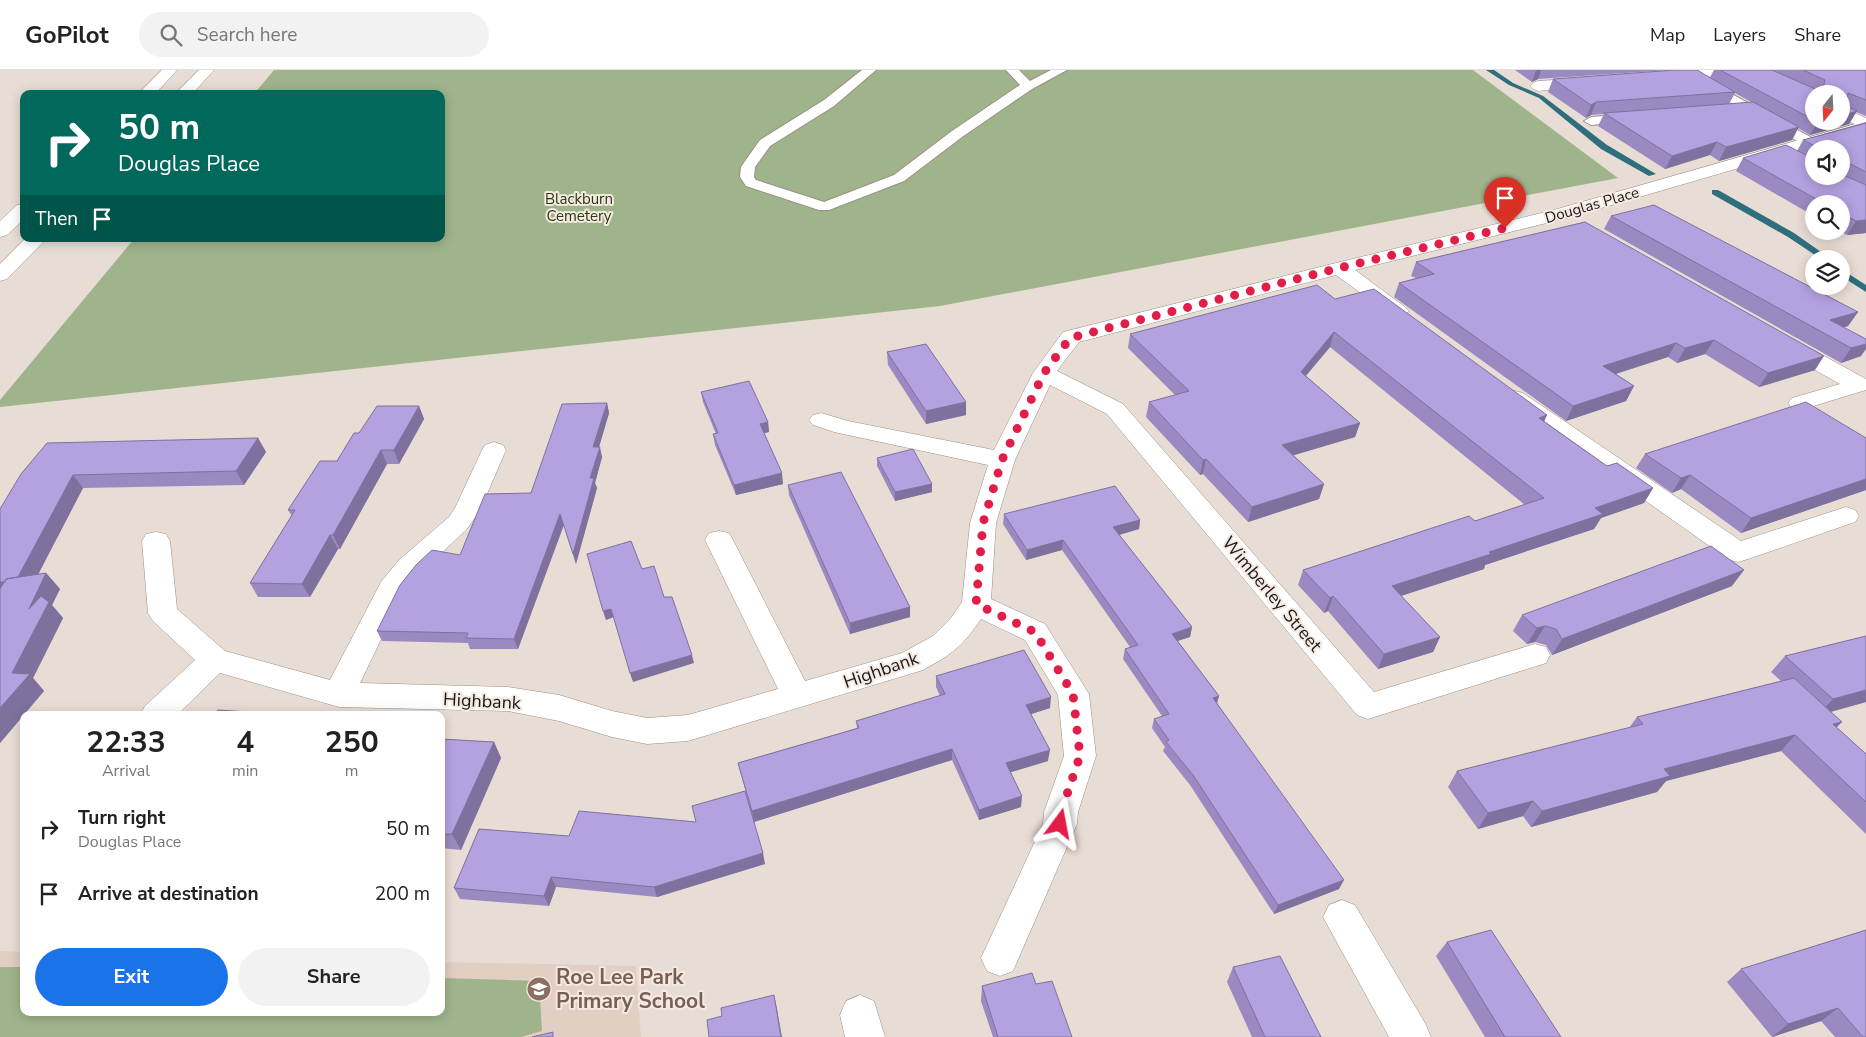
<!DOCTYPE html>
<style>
:root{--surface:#fff;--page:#f2f2f2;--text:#222;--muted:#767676;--line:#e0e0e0;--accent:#1a73e8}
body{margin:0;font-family:"Nunito Sans",sans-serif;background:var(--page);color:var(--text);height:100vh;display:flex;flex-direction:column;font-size:19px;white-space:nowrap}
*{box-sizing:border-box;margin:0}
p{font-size:16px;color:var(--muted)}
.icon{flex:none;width:28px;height:28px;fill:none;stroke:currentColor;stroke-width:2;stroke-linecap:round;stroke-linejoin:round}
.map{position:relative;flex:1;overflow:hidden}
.drawer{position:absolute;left:20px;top:641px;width:425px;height:305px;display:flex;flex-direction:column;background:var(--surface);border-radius:10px;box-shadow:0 2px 12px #0003}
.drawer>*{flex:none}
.banner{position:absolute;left:20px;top:20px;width:425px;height:152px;border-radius:10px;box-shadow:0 2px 12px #0003;background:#00695c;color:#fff;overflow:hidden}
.needle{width:32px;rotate:198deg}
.buttons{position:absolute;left:1805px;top:15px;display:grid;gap:10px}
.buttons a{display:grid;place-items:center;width:45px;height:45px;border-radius:50%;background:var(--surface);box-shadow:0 2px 12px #0003;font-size:25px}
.pin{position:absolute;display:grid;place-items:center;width:42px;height:42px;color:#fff;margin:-51px -21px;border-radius:50% 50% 50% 0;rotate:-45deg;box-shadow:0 0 5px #0007}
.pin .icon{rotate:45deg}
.me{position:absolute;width:55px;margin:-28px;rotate:13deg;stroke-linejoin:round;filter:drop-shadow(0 0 4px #0008)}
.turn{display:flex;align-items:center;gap:18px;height:105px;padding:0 15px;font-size:22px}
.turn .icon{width:65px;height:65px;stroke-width:2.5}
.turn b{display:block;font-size:35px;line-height:42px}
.then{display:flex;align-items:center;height:48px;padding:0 15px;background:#0003;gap:10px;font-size:19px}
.eta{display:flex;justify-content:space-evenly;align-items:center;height:85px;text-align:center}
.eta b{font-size:30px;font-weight:700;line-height:35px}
.cta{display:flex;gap:10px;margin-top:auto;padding:10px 15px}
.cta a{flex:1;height:58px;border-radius:30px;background:var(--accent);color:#fff;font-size:20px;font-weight:700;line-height:58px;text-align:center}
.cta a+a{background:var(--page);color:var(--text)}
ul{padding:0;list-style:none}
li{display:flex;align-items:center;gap:15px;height:65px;padding:0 15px}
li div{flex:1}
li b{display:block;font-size:19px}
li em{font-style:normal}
header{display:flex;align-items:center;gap:30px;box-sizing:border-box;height:70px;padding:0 25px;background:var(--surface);border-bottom:1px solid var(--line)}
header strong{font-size:24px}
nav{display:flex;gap:28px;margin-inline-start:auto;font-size:18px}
.search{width:350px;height:45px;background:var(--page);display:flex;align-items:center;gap:12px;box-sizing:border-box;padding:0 18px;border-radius:28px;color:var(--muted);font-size:19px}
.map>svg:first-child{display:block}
.built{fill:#e2cfc3}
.green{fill:#a0b48b}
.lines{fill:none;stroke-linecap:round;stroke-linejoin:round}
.stream{fill:#2e6e7d;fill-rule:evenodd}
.lane-casing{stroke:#9a8f88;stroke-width:2}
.street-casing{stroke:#9a8f88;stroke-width:1}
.highway-casing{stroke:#9a8f88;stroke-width:1}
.lane{fill:#fff;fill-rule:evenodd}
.street{fill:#fff;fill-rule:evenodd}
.highway{fill:#fff;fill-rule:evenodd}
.wall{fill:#9b8ac1;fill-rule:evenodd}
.shaded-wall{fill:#7e719d}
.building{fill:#b4a1e0;stroke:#7e719d}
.route{stroke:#e11d48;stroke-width:9;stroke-dasharray:0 16.2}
.labels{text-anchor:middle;stroke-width:4;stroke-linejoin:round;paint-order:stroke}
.far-park-label{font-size:15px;fill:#273a0c;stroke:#f5eae2}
.far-street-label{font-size:15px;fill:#1d1917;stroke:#f5eae2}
.street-label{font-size:18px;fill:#1d1917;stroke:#f5eae2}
.near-education-label{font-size:21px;font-weight:bold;fill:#785e54;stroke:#f5eae2;text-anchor:start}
</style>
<header>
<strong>GoPilot</strong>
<div class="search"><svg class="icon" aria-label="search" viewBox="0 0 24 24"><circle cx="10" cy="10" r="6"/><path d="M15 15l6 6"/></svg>Search here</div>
<nav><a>Map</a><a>Layers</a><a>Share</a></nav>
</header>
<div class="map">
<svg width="1866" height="967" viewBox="0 0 1866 967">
<rect width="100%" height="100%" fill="#e8ddd5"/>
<path class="built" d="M 0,881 L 24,882 L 24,942 L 441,942 L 441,892 L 636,896 L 641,967 L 0,967 Z"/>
<path class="green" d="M 274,0 L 1473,0 L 1618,108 L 940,236 L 0,337 L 0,330 L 134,169 L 441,169 L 441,24 L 254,24 Z
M 0,897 L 24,897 L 24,942 L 441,942 L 441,908 L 539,911 L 542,961 L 521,967 L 0,967 Z"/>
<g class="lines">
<path class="stream" d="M 1486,0 L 1494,0 L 1513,13 L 1543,26 L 1607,75 L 1656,104 L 1649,106 L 1601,79 L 1539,28 L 1509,15 Z
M 1712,120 L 1718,120 L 1794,163 L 1831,189 L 1821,189 L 1788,167 L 1712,124 Z
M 1841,199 L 1866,215 L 1866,222 L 1841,206 Z"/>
<defs>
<path id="lane" d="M 862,0 L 876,0 L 834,36 L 770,76 L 755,97 L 754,107 L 756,110 L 824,132 L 894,105 L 952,61 L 1020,15 L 1006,0 L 1019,0 L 1030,11 L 1051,0 L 1067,0 L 1032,19 L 962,67 L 904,111 L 829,140 L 819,140 L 746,116 L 740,107 L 741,97 L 760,70 L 824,30 Z
M 1673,0 L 1688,0 L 1814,69 L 1816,72 L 1814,75 L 1804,75 Z
M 1631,44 L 1638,48 L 1636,51 L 1591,55 L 1584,51 L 1591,47 Z"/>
<path id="street" d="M 1702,0 L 1757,0 L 1757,1 L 1755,4 L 1750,5 L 1668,11 L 1663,10 L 1661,7 L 1663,4 L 1668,3 Z
M 1588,8 L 1593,10 L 1596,13 L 1593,16 L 1538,21 L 1533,19 L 1530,16 L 1533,13 L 1538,11 Z
M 1866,51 L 1866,61 L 1567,148 L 1355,200 L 1405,237 L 1409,241 L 1405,245 L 1398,247 L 1391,245 L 1336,205 L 1079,272 L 1057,301 L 1123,334 L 1374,622 L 1535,574 L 1546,577 L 1550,585 L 1546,593 L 1368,649 L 1357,645 L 1107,344 L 1050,315 L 1015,390 L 996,453 L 991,529 L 1045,554 L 1089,624 L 1096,686 L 1078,742 L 1077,754 L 1013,901 L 1000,906 L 987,901 L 981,888 L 1043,754 L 1044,742 L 1064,686 L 1058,625 L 1025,570 L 981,549 C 962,577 952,584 923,600 L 688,671 L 647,674 L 612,667 L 559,651 L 508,641 L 339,637 L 220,603 L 177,645 L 140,645 L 145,636 L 195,590 L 153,551 L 148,543 L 142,471 L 146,464 L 156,462 L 166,464 L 170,471 L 177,539 L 225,581 L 330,610 L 381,512 L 399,490 L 449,447 L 455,438 L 482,380 L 485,375 L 494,372 L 503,375 L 506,380 L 480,440 L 467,459 L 419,504 L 403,524 L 360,613 L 508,617 L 559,625 L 612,641 L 647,648 L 688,645 L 778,619 L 705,470 L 709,463 L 719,461 L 729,463 L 733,470 L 805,611 L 902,583 L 933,566 L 951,548 L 962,532 L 970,453 L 988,395 L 834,362 L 813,355 L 809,350 L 813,345 L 821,343 L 848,351 L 994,380 L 1033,303 L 1063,262 L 1332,194 L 1554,140 Z
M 1787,268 L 1795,270 L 1866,309 L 1866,320 L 1800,340 L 1792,338 L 1788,333 L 1792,328 L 1840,314 L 1779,280 L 1776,275 L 1779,270 Z
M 1515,321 L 1523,323 L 1741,471 L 1846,437 L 1855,440 L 1859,446 L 1855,452 L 1748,489 L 1738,492 L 1728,489 L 1507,333 L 1503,328 L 1507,323 Z
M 1342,830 L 1355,835 L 1425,953 L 1431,967 L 1389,967 L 1323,847 L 1329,835 Z
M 860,925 L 874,931 L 885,967 L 845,967 L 840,945 L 846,931 Z"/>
<path id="highway" d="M 162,0 L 177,0 L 155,24 L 138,24 Z
M 199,0 L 214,0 L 192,24 L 175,24 Z
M 1841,37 L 1866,48 L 1866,59 L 1841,48 Z
M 24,134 L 24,149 L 7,165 L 0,167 L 0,151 L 17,135 Z
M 25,169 L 46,169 L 7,209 L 0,211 L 0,194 Z"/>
</defs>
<use href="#lane" class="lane-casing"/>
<use href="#street" class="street-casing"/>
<use href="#highway" class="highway-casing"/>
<use href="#lane" class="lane"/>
<use href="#street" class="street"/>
<use href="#highway" class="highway"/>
</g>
<path class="wall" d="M 1515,0 L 1669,0 L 1538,9 L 1532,12 Z
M 1714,0 L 1866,0 L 1866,46 L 1856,42 L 1849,54 L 1810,65 L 1798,58 L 1792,70 L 1719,91 L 1710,85 L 1665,99 L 1598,56 L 1604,44 L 1591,45 L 1586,48 L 1548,22 L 1553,9 L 1710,7 ZM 1735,23 L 1751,32 L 1729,34 ZM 1814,24 L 1841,51 L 1814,51 Z
M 1866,52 L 1866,163 L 1847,165 L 1840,161 L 1841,161 L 1841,134 L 1814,134 L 1814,146 L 1736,101 L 1743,88 L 1797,81 L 1803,70 ZM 1814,79 L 1841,79 L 1841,106 L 1814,106 Z
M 1611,146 L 1858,242 L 1848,256 L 1844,257 L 1861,286 L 1841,293 L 1604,159 Z
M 1585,152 L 1815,300 L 1759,317 L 1705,284 L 1677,293 L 1668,287 L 1616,304 L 1634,316 L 1626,331 L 1566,351 L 1394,227 L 1399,213 L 1416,208 L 1411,206 L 1416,192 Z
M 1335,229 L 1547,345 L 1544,351 L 1607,396 L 1653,418 L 1644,433 L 1601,448 L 1594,459 L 1485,495 L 1484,499 L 1401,526 L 1440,567 L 1433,582 L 1378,599 L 1328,541 L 1324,543 L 1298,515 L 1303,500 L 1475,451 L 1525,435 L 1330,277 L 1306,306 L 1360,353 L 1355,367 L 1293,385 L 1324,414 L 1319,429 L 1248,452 L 1203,404 L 1200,405 L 1146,347 L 1149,332 L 1175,325 L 1128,278 L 1130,264 Z
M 887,282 L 966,345 L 926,354 L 888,295 Z
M 701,322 L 768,352 L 769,362 L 764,363 L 783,414 L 736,425 L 715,375 L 713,364 L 716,364 L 703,332 Z
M 607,333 L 609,343 L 599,377 L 602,387 L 595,413 L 597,418 L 576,494 L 564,455 L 518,579 L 470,579 L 468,573 L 382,571 L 377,561 L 460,485 L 531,423 Z
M 419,336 L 424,349 L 399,394 L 387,394 L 340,479 L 338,479 L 310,527 L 258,527 L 250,513 L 292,446 L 288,440 L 337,391 L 359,363 Z
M 258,368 L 266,382 L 244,415 L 83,418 L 38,504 L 46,503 L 60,519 L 52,535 L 63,548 L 33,608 L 44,621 L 0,673 L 21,404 Z
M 1866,368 L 1866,420 L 1741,463 L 1681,419 L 1672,423 L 1636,398 L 1645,384 Z
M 877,388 L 932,414 L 932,422 L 895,431 L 877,396 Z
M 788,415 L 910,537 L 910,547 L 850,564 L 789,425 Z
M 1004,444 L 1140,450 L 1139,459 L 1119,465 L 1192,557 L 1190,567 L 1178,571 L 1219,626 L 1217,633 L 1339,819 L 1274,844 L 1190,715 L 1163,681 L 1165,677 L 1152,658 L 1154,649 L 1162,646 L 1123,589 L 1125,579 L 1130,577 L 1062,480 L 1026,490 L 1003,454 Z
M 1732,516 L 1552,585 L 1546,575 L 1535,572 L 1527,574 L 1513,561 L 1522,545 Z
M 1866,566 L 1866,632 L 1831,642 L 1836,657 L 1866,684 L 1866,764 L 1781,681 L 1666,711 L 1657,722 L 1531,757 L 1523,746 L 1478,759 L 1448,717 L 1457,701 L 1629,658 L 1637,647 L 1781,611 L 1771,602 L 1785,586 Z
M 936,606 L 1050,638 L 1031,644 L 1048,691 L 1010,702 L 1021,737 L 979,750 L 952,690 L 754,752 L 741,704 L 738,693 L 857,658 L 856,651 L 940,626 L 936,617 Z
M 441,669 L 494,672 L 501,688 L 461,780 L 441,778 Z
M 479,759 L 765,794 L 657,827 L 556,817 L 549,836 L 460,829 L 454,818 Z
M 1866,860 L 1866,967 L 1835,967 L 1821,951 L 1772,967 L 1727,912 L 1741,899 Z
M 1447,872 L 1561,967 L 1485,967 L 1436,886 Z
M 1233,897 L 1321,967 L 1252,967 L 1227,912 Z
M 1036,914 L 1072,967 L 993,967 L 981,931 L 982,916 Z"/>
<path class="shaded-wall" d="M 1536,0 L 1541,0 L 1538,9 L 1532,12 Z
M 1596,32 L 1591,45 L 1586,48 L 1591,35 Z
M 1857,41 L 1849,54 L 1810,65 L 1818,52 L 1821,51 L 1841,51 L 1841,46 Z
M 1799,57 L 1792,70 L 1719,91 L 1726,77 Z
M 1717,72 L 1710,85 L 1665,99 L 1672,86 Z
M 1866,150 L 1866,163 L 1847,165 L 1856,151 Z
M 1858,242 L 1848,256 L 1823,263 L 1830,250 Z
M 1334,262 L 1330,277 L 1297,316 L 1301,302 Z
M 1714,270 L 1705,284 L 1677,293 L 1685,278 Z
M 1676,273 L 1668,287 L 1596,310 L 1603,296 Z
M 1866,274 L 1866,279 L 1861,286 L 1841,293 L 1851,278 Z
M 1824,286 L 1815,300 L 1759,317 L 1768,303 Z
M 1634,316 L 1626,331 L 1566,351 L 1573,336 Z
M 966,332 L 966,345 L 926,354 L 926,341 Z
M 607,333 L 609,343 L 596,387 L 593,377 Z
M 419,336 L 424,349 L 399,394 L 394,380 Z
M 1547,345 L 1540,360 L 1539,348 Z
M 768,352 L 769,362 L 761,364 L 760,354 Z
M 1360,353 L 1355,367 L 1278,390 L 1282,375 Z
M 258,368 L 266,382 L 244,415 L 236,401 Z
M 600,377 L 602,387 L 595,413 L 597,418 L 576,494 L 573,484 L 590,408 Z
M 381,380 L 387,394 L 340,479 L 333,465 Z
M 1206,389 L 1203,404 L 1200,405 L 1203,390 Z
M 782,403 L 783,414 L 736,425 L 734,415 Z
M 73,405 L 83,418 L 28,524 L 0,528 L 0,512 Z
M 1690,405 L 1681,419 L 1672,423 L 1681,408 Z
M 1866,409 L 1866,420 L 1741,463 L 1751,448 Z
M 932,414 L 932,422 L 895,431 L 895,422 Z
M 1324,414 L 1319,429 L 1248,452 L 1252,437 Z
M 1653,418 L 1644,433 L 1601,448 L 1594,459 L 1485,495 L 1484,499 L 1385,531 L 1392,516 L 1489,482 L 1595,438 Z
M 560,444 L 564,454 L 518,579 L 514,569 Z
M 1140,450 L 1139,459 L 1112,467 L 1113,457 Z
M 330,465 L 338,479 L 310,527 L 302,514 Z
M 1063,470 L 1062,480 L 1026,490 L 1027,480 Z
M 1744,500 L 1732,516 L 1552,585 L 1562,569 Z
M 46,503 L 60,519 L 52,535 L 63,548 L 33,608 L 44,621 L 0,673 L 0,638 L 12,603 L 29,539 Z
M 1333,526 L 1328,541 L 1324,543 L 1330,528 Z
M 910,537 L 910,547 L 850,564 L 850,553 Z
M 611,539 L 614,547 L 606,550 L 603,541 Z
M 1545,556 L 1535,572 L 1527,574 L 1537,558 Z
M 1192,557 L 1190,567 L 1170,573 L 1172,564 Z
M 1440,567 L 1433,582 L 1378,599 L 1384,584 Z
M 692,585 L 694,593 L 633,612 L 630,603 Z
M 1866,620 L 1866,632 L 1818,645 L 1833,629 Z
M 1219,626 L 1216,636 L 1213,628 Z
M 1051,627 L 1050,638 L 1025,646 L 1026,635 Z
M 1842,652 L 1826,668 L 1833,654 Z
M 1795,665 L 1781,681 L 1666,711 L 1657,722 L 1531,757 L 1542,741 L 1664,699 Z
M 494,672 L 501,688 L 461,780 L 452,764 Z
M 952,679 L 952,690 L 754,752 L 752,741 Z
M 1050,680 L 1048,691 L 1005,704 L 1006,693 Z
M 1022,726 L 1021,737 L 979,750 L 979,740 Z
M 1533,731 L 1523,746 L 1478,759 L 1488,743 Z
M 763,783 L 765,794 L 657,827 L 654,817 Z
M 551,807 L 556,817 L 549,836 L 544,826 Z
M 1344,810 L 1339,819 L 1274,844 L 1278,835 Z
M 774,925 L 777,939 L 782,967 L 781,967 Z
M 1838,938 L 1821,951 L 1772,967 L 1788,954 Z"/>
<path class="building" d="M 1675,0 L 1697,0 L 1735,22 L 1596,32 L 1591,35 L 1553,9 Z
M 1720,0 L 1772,0 L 1822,22 L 1825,10 L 1803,0 L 1866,0 L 1866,30 L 1848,23 L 1846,36 L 1857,41 L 1841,46 L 1841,24 L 1814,24 L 1814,50 Z
M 1753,32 L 1799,57 L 1726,77 L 1717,72 L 1672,86 L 1604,43 Z
M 1866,53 L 1866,102 L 1845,91 L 1841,91 L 1841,79 L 1821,79 L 1803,70 Z
M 1786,75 L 1814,89 L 1814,106 L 1841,106 L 1841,104 L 1866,115 L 1866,150 L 1856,151 L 1841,143 L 1841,134 L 1825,134 L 1743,88 Z
M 1654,135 L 1858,242 L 1830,250 L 1866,269 L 1866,274 L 1851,278 L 1611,146 Z
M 1585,152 L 1824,286 L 1768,303 L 1714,270 L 1685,278 L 1676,273 L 1603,296 L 1634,316 L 1573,336 L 1399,213 L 1434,204 L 1416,192 Z
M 1317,215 L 1335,229 L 1374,219 L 1547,345 L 1539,348 L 1607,396 L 1617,393 L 1653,418 L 1595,438 L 1603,444 L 1489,482 L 1491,484 L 1392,516 L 1440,567 L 1384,584 L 1333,526 L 1330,528 L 1303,500 L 1469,446 L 1475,451 L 1544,428 L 1334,262 L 1301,302 L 1360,353 L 1282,375 L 1324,414 L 1252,437 L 1206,389 L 1203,390 L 1149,332 L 1189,321 L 1130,264 Z
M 926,274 L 966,332 L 926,341 L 887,282 Z
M 749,311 L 768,352 L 760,354 L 782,403 L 734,415 L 713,364 L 718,363 L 701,322 Z
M 1806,332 L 1866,368 L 1866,409 L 1751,448 L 1690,405 L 1681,408 L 1645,384 Z
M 607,333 L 593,377 L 600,377 L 590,408 L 594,408 L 573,484 L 560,444 L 514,569 L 466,568 L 468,563 L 377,561 L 400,515 L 416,495 L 432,480 L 460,485 L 485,424 L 531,423 L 562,334 Z
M 377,336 L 419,336 L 394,380 L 381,380 L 333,465 L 330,465 L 302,514 L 250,513 L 295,440 L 288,440 L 320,391 L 337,391 L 354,363 L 359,363 Z
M 258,368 L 236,401 L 73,405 L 18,507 L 6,509 L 5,512 L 0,512 L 0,439 L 21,404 L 47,373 Z
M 913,379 L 932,414 L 895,422 L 877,388 Z
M 841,402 L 910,537 L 850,553 L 788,415 Z
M 1115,416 L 1140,450 L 1113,457 L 1192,557 L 1172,564 L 1219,626 L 1213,628 L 1344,810 L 1278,835 L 1193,705 L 1166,672 L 1169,670 L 1154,649 L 1169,644 L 1125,579 L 1138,575 L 1063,470 L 1027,480 L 1004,444 Z
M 631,471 L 642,499 L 654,496 L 664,527 L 672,527 L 692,585 L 630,603 L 611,539 L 603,541 L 587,484 Z
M 1711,476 L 1744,500 L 1562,569 L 1556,559 L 1545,556 L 1537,558 L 1522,545 Z
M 46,503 L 29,539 L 41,526 L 49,532 L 12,603 L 30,604 L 0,638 L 0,519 L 6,509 Z
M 1866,566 L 1866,620 L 1833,629 L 1785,586 Z
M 1024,580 L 1051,627 L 1026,635 L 1050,680 L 1006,693 L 1022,726 L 979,740 L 952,679 L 752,741 L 738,693 L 859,658 L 856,651 L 945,624 L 936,606 Z
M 1794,608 L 1842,652 L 1833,654 L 1866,684 L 1866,732 L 1795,665 L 1664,699 L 1670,706 L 1542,741 L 1533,731 L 1488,743 L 1457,701 L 1643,654 L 1637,647 Z
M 218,640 L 279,644 L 278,645 L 214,645 Z
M 441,669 L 494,672 L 452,764 L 441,764 Z
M 745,721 L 763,783 L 654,817 L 551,807 L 544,826 L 454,818 L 479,759 L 569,766 L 579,741 L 696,752 L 692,736 Z
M 1491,860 L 1561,967 L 1505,967 L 1447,872 Z
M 1866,860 L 1866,967 L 1863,967 L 1838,938 L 1788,954 L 1741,899 Z
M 1280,886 L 1321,967 L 1265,967 L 1233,897 Z
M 1032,903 L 1036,914 L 1052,911 L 1072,967 L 998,967 L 982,916 Z
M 774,925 L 781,967 L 709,967 L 707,950 L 722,946 L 721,938 Z
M 553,962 L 553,967 L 532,967 Z"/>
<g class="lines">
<path class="route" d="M 1060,754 L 1061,742 L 1080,686 L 1073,624 L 1035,562 L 976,534 L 983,453 L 1002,390 L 1044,303 L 1070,268 L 1339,198 L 1505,158"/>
</g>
<defs>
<symbol id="school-disc" viewBox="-11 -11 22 22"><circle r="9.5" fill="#8d6e63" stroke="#f5eae2"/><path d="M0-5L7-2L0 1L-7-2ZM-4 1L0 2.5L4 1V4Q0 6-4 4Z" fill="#fff"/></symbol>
</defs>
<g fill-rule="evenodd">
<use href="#school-disc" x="525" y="905" width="28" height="28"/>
</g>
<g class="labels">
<g class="far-park-label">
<text x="579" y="134">Blackburn<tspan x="579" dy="17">Cemetery</tspan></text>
</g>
<g class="far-street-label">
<text transform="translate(1592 135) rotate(-16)" y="5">Douglas Place</text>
</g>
<g class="street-label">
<text transform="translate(1272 524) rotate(50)" y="6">Wimberley Street</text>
<text transform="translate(881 600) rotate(-19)" y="6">Highbank</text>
<text transform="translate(482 631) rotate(3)" y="6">Highbank</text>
</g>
<g class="near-education-label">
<text x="556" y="914">Roe Lee Park<tspan x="556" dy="24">Primary School</tspan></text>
</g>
</g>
</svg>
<div class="buttons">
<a><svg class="needle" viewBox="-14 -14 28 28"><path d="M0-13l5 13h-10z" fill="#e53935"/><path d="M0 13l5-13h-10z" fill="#767676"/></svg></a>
<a><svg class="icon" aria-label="sound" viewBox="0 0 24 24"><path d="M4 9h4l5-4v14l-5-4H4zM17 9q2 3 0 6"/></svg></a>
<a><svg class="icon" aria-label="search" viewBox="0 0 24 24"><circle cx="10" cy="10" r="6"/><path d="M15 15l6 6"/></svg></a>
<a><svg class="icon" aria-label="layers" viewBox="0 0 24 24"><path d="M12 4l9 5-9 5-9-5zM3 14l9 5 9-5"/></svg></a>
</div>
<div class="pin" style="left:1505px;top:158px;background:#d93025"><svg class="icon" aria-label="arrive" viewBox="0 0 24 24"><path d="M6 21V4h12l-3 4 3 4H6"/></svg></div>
<svg class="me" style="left:1060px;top:754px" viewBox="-20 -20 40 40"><path d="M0-17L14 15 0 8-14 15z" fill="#e11d48" stroke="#fff" stroke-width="4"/></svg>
<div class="banner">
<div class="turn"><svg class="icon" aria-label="right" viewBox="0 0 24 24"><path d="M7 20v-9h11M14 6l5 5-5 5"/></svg><div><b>50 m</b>Douglas Place</div></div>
<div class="then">Then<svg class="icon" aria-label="arrive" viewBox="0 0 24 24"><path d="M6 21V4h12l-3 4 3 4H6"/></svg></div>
</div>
<section class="drawer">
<div class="eta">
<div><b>22:33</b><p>Arrival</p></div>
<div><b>4</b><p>min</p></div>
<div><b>250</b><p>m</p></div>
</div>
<ul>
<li><svg class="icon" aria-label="right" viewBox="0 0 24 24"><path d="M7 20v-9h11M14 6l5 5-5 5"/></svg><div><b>Turn right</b><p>Douglas Place</p></div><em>50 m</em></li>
<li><svg class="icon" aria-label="arrive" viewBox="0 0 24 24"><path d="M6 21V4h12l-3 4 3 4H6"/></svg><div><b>Arrive at destination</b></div><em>200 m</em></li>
</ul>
<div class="cta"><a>Exit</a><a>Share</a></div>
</section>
</div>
